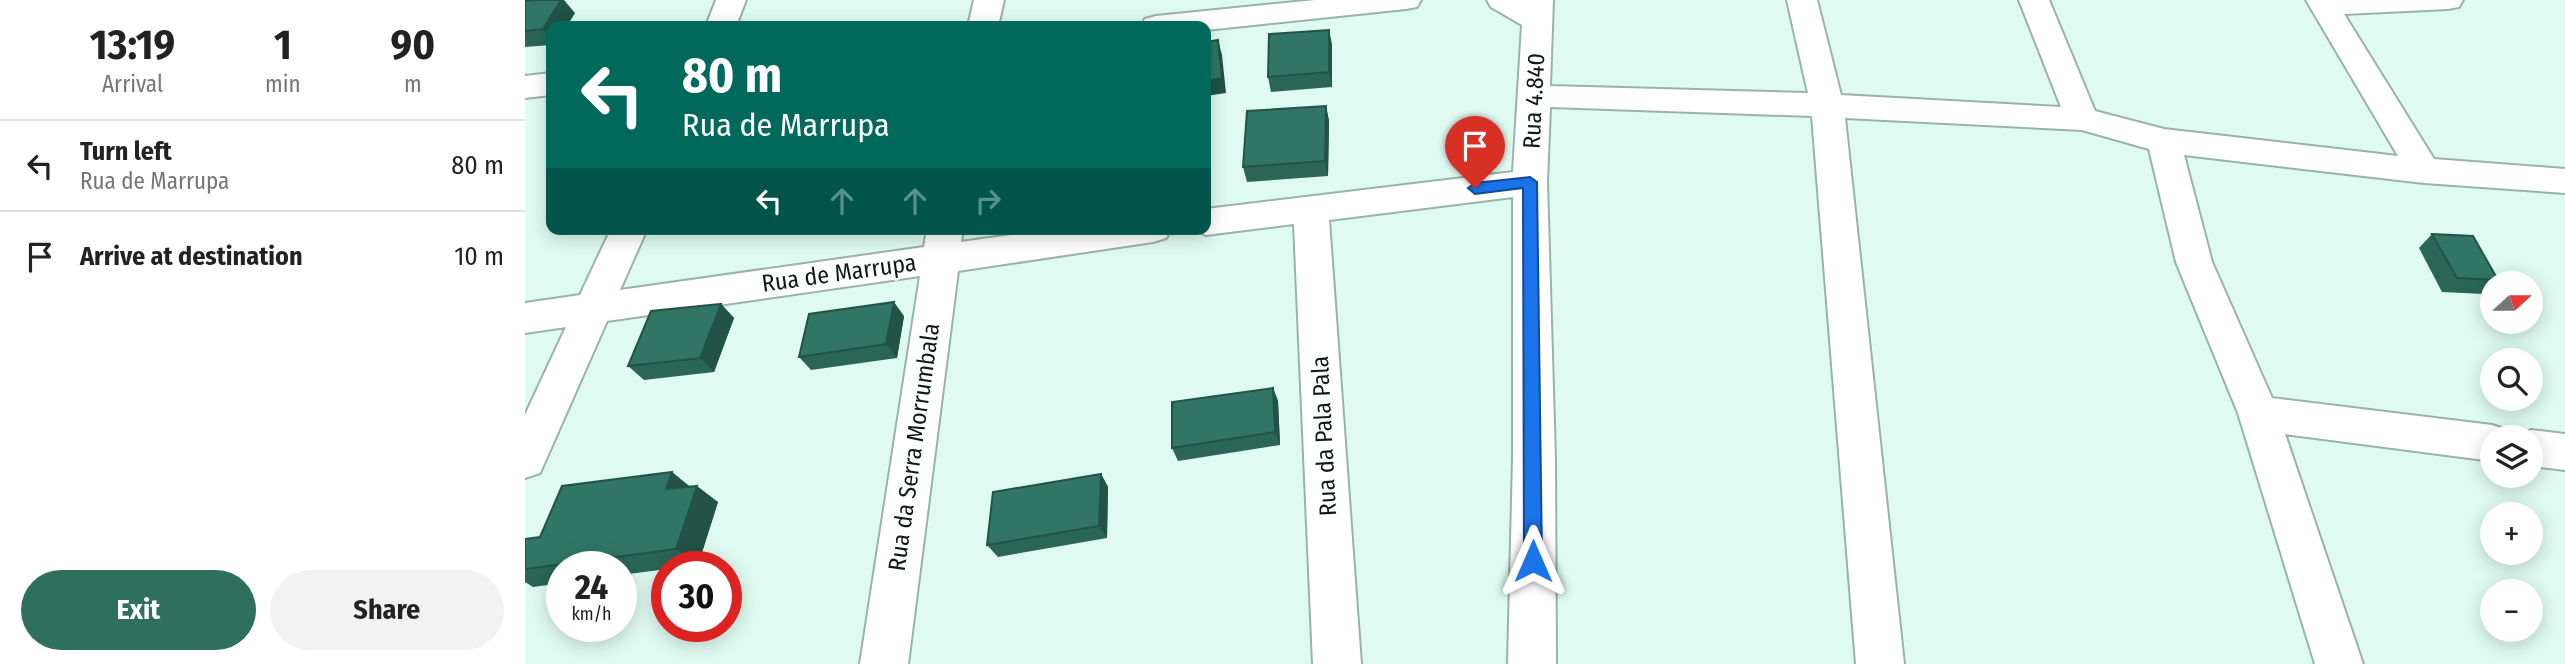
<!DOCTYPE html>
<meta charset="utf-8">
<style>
:root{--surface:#fff;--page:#f2f2f2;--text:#222;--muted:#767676;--line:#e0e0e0;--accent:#2f6f5e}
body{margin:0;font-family:"Fira Sans Condensed",sans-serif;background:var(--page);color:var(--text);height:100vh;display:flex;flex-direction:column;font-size:26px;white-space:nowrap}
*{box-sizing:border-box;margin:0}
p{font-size:23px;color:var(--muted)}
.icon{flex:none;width:38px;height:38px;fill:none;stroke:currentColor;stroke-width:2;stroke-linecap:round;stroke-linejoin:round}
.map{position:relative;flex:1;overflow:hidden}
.panel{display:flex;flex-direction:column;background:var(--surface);width:525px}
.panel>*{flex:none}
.guide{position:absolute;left:21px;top:21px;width:665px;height:214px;border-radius:14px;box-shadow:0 4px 18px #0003;background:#00695c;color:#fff;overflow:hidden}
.needle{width:46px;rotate:69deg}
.buttons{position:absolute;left:1955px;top:271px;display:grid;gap:14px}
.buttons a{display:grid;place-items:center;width:63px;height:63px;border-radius:50%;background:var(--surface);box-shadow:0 4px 18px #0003;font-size:35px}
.speed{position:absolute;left:21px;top:551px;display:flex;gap:14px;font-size:35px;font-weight:700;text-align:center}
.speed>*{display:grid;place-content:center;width:91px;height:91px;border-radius:50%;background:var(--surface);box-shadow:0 4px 18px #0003;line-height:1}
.speed small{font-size:18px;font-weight:400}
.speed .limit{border:10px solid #d22;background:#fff;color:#111}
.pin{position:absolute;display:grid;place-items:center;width:60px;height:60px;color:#fff;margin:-72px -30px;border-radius:50% 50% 50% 0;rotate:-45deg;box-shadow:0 0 7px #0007}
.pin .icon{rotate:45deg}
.me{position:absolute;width:77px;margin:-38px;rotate:0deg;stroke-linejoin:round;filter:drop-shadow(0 0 5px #0008)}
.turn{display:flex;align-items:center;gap:24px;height:147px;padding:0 21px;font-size:32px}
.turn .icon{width:91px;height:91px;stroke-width:2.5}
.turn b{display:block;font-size:49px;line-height:60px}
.lanes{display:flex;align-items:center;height:66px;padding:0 21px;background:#0003;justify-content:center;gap:35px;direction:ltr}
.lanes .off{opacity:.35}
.eta{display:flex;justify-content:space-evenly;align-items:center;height:119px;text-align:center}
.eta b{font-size:42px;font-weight:700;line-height:49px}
.action{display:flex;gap:14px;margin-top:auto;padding:14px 21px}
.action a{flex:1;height:80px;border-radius:42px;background:var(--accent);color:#fff;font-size:28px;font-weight:700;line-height:80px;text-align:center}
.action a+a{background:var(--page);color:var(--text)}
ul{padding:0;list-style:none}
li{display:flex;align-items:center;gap:21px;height:91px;padding:0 21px;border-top:2px solid var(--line)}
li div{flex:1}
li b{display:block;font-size:26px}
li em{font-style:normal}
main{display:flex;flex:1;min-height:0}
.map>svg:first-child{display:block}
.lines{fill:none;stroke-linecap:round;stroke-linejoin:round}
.minor-casing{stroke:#98b3aa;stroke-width:4}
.minor{fill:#fff;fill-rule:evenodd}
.wall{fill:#2a6556}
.shaded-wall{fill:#225346}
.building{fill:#317664;stroke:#225346;stroke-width:2}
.route{fill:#1a73e8;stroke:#114b97;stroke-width:2}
.labels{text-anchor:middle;stroke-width:5;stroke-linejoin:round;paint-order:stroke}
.street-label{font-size:24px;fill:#0f1916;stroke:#fff}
</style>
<main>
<section class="panel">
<div class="eta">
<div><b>13:19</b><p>Arrival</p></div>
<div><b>1</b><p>min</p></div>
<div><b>90</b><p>m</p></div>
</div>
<ul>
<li><svg class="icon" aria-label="left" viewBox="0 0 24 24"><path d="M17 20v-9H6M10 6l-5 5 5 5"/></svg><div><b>Turn left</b><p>Rua de Marrupa</p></div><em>80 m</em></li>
<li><svg class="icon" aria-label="arrive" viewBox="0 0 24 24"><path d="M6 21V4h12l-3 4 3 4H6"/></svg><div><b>Arrive at destination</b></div><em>10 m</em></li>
</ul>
<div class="action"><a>Exit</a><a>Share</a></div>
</section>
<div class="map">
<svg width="2040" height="664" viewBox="0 0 2040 664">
<rect width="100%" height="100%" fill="#dffbf1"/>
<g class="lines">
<defs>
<path id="minor" d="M 191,0 L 221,0 L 211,26 L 181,26 Z
M 449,0 L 479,0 L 473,26 L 443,26 Z
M 790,0 L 896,0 L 892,7 L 881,9 L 681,30 L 681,26 L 616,26 L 620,19 L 631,16 Z
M 962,0 L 1028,0 L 1025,86 L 1283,93 L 1262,0 L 1292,0 L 1316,95 L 1536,107 L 1494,0 L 1524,0 L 1570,111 L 1639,129 L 1873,156 L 1781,0 L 1938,0 L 1934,7 L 1923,9 L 1819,14 L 1909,159 L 2040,169 L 2040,193 L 1899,183 L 1659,155 L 1687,262 L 1747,398 L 1967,425 L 1982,430 L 1985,438 L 1967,438 L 1967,461 L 1760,434 L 1838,664 L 1790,664 L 1713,413 L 1651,262 L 1624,149 L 1557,130 L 1320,118 L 1379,664 L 1331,664 L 1287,116 L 1025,107 L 1022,182 L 1030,458 L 1031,664 L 983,664 L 988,458 L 988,197 L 804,220 L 836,664 L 788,664 L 769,224 L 681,235 L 667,229 L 681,229 L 681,209 L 988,172 L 997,25 L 966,7 Z
M 26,73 L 26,95 L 0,98 L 0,76 Z
M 86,229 L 122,229 L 95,290 L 399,247 L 402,229 L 438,229 L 436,242 L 530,229 L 646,229 L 641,238 L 628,242 L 433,271 L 383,664 L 335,664 L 395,276 L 82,321 L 15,473 L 0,478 L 0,415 L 41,327 L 0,333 L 0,303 L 55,295 Z
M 2006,430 L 2040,434 L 2040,470 L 2006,466 L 2006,438 L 1990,438 Z"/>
</defs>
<use href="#minor" class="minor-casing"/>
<use href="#minor" class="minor"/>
</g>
<path class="wall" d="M 0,0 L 50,13 L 26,26 L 26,45 L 0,47 Z
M 804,30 L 807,45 L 807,87 L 746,92 L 743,77 Z
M 801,106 L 804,121 L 803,176 L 722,182 L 718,167 Z
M 1907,234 L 1973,280 L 1970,284 L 1967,284 L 1967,286 L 1959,294 L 1917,292 L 1894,248 Z
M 196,304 L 209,318 L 189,372 L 119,380 L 103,366 Z
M 379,316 L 372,358 L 286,370 L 274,357 Z
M 748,388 L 753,401 L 755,445 L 653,461 L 647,448 Z
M 147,472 L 164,487 L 193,502 L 173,565 L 156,567 L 142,567 L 142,569 L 96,575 L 96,567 L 37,567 L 37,583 L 8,587 L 0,582 L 0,539 L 15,537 Z
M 576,474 L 583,487 L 582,538 L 473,557 L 462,545 Z"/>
<path class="shaded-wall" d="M 36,0 L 39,0 L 50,13 L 42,26 L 26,26 L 26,38 L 18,29 Z
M 804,30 L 807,45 L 807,87 L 804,72 Z
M 693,40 L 697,55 L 701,93 L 681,96 L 681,81 Z
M 801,106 L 804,121 L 803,176 L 800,161 Z
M 369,302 L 379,316 L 372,358 L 361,344 Z
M 196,304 L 209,318 L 189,372 L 175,358 Z
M 748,388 L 753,401 L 755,445 L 750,432 Z
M 147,472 L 168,489 L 141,489 Z
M 576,474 L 583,487 L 582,538 L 574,526 Z
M 172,486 L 193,502 L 173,565 L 151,549 Z"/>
<path class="building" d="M 12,0 L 36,0 L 18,29 L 0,31 L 0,1 Z
M 804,30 L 804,72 L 743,77 L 744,34 Z
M 693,40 L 697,78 L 681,81 L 681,42 Z
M 801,106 L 800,161 L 718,167 L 722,111 Z
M 1907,234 L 1948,236 L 1973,280 L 1932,278 Z
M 369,302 L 361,344 L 274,357 L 284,314 Z
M 196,304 L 175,358 L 103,366 L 126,311 Z
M 748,388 L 750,432 L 647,448 L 647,402 Z
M 147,472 L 141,489 L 172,486 L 151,549 L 0,569 L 0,539 L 15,537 L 37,486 Z
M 576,474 L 574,526 L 462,545 L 468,492 Z"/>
<path class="route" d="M 1005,177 L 1012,182 L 1017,561 L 1014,567 L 1008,570 L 1002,567 L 999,561 L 998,188 L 950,194 L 943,188 L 950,183 Z"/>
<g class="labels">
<g class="street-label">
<text transform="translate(1009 101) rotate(-87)" y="8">Rua 4.840</text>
<text transform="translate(314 273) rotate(-8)" y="8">Rua de Marrupa</text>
<text transform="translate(799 436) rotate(-93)" y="8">Rua da Pala Pala</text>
<text transform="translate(389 447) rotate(-82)" y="8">Rua da Serra Morrumbala</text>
</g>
</g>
</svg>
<div class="buttons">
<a><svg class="needle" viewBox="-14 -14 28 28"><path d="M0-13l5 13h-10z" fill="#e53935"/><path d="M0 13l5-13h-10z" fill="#767676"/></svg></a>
<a><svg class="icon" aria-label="search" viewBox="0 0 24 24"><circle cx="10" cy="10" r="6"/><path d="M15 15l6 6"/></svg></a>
<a><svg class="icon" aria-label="layers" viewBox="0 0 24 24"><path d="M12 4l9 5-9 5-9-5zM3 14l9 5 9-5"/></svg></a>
<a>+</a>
<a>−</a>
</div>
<div class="speed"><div>24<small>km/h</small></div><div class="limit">30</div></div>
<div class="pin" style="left:950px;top:188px;background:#d93025"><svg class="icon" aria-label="arrive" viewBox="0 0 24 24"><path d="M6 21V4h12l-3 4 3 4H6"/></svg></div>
<svg class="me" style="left:1008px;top:561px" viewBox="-20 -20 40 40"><path d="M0-17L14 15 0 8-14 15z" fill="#1a73e8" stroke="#fff" stroke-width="4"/></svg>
<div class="guide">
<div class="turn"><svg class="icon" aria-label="left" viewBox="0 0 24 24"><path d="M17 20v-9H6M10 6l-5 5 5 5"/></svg><div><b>80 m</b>Rua de Marrupa</div></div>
<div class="lanes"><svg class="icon" aria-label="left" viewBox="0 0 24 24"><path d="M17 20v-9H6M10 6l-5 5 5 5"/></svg><svg class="icon off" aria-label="ahead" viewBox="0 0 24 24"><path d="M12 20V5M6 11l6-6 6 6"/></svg><svg class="icon off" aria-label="ahead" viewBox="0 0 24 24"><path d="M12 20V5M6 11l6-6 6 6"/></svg><svg class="icon off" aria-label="right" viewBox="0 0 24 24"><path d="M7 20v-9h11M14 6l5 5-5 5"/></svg></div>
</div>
</div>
</main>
